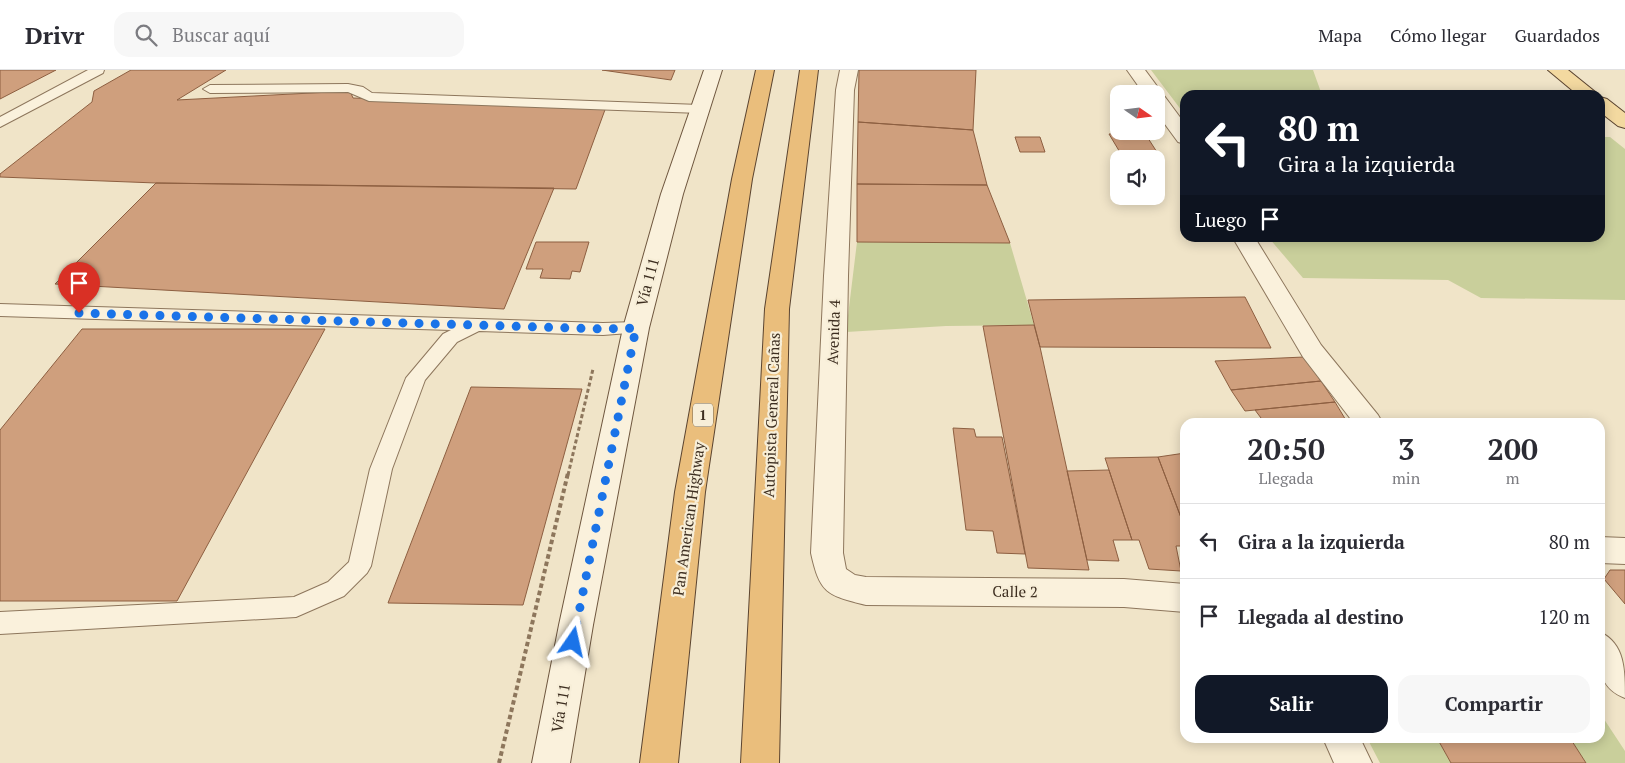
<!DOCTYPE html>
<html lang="es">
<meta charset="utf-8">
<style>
:root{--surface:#fff;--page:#f7f7f7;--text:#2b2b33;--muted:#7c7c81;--line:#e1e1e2;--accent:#111827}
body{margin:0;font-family:"PT Serif",serif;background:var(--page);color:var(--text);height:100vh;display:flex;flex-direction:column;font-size:19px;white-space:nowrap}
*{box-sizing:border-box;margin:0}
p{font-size:16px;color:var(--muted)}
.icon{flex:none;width:28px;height:28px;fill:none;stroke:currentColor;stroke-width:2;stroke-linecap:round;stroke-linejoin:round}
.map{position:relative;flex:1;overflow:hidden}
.drawer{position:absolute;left:1180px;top:348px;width:425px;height:325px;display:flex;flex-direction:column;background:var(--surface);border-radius:15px;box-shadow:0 2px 12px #0003}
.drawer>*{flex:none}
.guide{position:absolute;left:1180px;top:20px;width:425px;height:152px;border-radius:15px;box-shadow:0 2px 12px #0003;background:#111827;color:#fff;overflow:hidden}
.needle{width:32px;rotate:104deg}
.fabs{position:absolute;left:1110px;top:15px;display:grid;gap:10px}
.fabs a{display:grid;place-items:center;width:55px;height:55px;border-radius:10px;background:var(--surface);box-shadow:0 2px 12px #0003;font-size:25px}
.pin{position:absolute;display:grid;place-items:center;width:42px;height:42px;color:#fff;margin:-51px -21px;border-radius:50% 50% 50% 0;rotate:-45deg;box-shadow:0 0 5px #0007}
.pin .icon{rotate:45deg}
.me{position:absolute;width:55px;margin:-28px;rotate:11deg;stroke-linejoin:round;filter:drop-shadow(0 0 4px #0008)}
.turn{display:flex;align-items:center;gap:18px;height:105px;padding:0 15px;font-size:22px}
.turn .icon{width:65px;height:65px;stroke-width:2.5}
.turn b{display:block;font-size:35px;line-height:42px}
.then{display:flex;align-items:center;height:48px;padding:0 15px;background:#0003;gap:10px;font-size:19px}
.eta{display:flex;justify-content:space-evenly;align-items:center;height:85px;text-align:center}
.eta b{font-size:30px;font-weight:700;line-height:35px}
.action{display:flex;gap:10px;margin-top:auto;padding:10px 15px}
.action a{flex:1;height:58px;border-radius:15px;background:var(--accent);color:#fff;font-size:20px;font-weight:700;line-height:58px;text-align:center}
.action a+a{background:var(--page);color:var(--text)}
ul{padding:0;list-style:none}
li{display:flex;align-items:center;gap:15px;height:75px;padding:0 15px;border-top:1px solid var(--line)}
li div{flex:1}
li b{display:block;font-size:19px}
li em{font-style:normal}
header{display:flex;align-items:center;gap:30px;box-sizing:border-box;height:70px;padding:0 25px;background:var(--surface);border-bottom:1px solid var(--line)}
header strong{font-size:24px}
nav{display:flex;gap:28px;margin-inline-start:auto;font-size:18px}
.search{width:350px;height:45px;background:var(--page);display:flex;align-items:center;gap:12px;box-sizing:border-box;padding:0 18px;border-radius:15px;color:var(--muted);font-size:19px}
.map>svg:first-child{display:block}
.green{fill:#c9cf9b}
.building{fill:#cf9f7d;stroke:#8d5f41}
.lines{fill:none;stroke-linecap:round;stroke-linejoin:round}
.service-casing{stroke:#8d765c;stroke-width:2}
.minor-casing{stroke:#8d765c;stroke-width:2}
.secondary-casing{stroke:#6f573f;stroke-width:2}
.primary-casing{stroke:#5b4430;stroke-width:2}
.trunk-casing{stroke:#5b4430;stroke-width:2}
.path-far1{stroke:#8d765c;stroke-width:3;stroke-dasharray:4 2.5;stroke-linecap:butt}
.path{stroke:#8d765c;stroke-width:4;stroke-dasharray:4.5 3;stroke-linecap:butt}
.service{fill:#faf1dc;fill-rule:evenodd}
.minor{fill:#faf1dc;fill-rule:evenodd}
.secondary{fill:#faf1dc;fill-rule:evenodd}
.primary{fill:#f3d9a0;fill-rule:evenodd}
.trunk{fill:#eabe7c;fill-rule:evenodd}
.route{stroke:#1a73e8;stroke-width:9;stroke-dasharray:0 16.2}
.labels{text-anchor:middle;stroke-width:4.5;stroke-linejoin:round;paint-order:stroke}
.shield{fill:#f7eed8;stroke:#756857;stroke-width:1}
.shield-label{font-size:14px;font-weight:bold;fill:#3d2e20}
.street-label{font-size:15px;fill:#3d2e20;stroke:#f7eed8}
</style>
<header>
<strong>Drivr</strong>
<div class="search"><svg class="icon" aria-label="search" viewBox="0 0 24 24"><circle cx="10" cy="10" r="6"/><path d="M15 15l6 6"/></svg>Buscar aquí</div>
<nav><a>Mapa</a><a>Cómo llegar</a><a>Guardados</a></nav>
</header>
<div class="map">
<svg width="1625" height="693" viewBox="0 0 1625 693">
<rect width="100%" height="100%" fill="#f0e4c8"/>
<path class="green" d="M 1151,0 L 1313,0 L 1322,25 L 1185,25 L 1185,45 Z
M 1600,67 L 1610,67 L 1625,79 L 1625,230 L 1481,228 L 1448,210 L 1303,208 L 1269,168 L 1600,168 Z
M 857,172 L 1010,173 L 1034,255 L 946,256 L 846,262 Z
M 1600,643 L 1625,681 L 1625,693 L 1586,693 L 1570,668 L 1600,668 Z
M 1367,668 L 1437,668 L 1451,693 L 1380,693 Z"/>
<path class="building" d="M 0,0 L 56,0 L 0,29 Z
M 131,0 L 226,0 L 177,30 L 350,21 L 353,28 L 606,37 L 576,119 L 156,113 L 0,107 L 0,104 L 92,32 L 94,21 Z
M 602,0 L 675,0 L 671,10 Z
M 859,0 L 976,0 L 973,60 L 858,52 Z
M 858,52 L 973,60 L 987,115 L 857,114 Z
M 1144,62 L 1164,93 L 1156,93 L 1156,89 L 1124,89 L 1109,64 Z
M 1015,67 L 1040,67 L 1045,82 L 1020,82 Z
M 156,113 L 554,118 L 504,239 L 55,214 Z
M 857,114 L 987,115 L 1010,173 L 857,172 Z
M 536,172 L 589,172 L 580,202 L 572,201 L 570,209 L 540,208 L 543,199 L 526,199 Z
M 1245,227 L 1271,278 L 1040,277 L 1028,230 Z
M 1034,255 L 1040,277 L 1089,500 L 1028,498 L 983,256 Z
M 82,259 L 325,259 L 177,531 L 0,531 L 0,360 Z
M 1304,287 L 1321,311 L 1231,320 L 1215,291 Z
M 1321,311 L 1335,332 L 1245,341 L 1231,320 Z
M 471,317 L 582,319 L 523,535 L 388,533 Z
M 1335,332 L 1347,352 L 1264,352 L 1255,340 Z
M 953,358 L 974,359 L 976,367 L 1002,367 L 1025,484 L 997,483 L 993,461 L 966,460 Z
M 1185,383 L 1185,458 L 1158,387 Z
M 1158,387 L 1185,458 L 1185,476 L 1176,476 L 1181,501 L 1149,499 L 1139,470 L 1132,470 L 1105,388 Z
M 1109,400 L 1132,470 L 1113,470 L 1119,491 L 1087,490 L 1067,401 Z
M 1610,500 L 1625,500 L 1625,534 L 1604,509 Z
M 1437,668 L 1570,668 L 1586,693 L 1451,693 Z"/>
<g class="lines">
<defs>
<path id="service" d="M 88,0 L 104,0 L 103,3 L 0,57 L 0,47 Z
M 348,14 L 363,17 L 372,23 L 700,35 L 707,39 L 700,43 L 369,31 L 348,22 L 210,23 L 203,19 L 210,15 Z
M 0,234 L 603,253 L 636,252 L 642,254 L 645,258 L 642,262 L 603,265 L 479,261 L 457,272 L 425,310 L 392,399 L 371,496 L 367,503 L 344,526 L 296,547 L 0,564 L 0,542 L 294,527 L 328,512 L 349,492 L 370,399 L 406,308 L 443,264 L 451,260 L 0,246 Z"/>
<path id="minor" d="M 840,0 L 858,0 L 854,20 L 848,206 L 843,483 L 846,499 L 855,505 L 866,507 L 1124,509 L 1185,514 L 1185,542 L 1124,537 L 866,535 C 827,525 820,524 811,483 L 824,206 L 836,20 Z
M 1127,0 L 1145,0 L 1185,54 L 1185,74 L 1178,72 L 1156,42 L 1156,24 L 1144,24 Z
M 1233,168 L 1255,168 L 1321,275 L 1378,345 L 1382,352 L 1353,352 L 1303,287 Z
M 1600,467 L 1625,468 L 1625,494 L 1600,493 Z
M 1600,562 C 1625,574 1625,600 1625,628 C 1594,616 1600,590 1600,562 Z
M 1323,668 L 1360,668 L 1372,693 L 1334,693 Z"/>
<path id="secondary" d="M 704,0 L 722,0 L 683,124 L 649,258 L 593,555 L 570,693 L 532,693 L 559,555 L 623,258 L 661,124 Z"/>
<path id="primary" d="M 1548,0 L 1568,0 L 1599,25 L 1578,25 Z
M 1600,27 L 1607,29 L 1625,43 L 1625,58 L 1618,56 L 1600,42 Z"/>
<path id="trunk" d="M 756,0 L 774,0 L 752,109 L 705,422 L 678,693 L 640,693 L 675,422 L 732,109 Z
M 800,0 L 818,0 L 789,239 L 779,693 L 741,693 L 765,239 Z"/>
</defs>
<use href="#service" class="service-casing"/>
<use href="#minor" class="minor-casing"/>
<use href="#secondary" class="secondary-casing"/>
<use href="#primary" class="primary-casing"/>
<use href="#trunk" class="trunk-casing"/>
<path class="path-far1" d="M 568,405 L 593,299"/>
<path class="path" d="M 499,693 L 568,403"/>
<use href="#service" class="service"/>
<use href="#minor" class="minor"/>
<use href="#secondary" class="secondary"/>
<use href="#primary" class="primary"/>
<use href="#trunk" class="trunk"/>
</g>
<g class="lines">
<path class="route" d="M 79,243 L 603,259 L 636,258 L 573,572"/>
</g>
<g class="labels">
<rect class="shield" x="693" y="333.5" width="20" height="23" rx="4"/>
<g class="shield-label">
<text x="703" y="350">1</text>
</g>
<g class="street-label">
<text transform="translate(648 212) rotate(-75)" y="5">Vía 111</text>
<text transform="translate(834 262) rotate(-88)" y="5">Avenida 4</text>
<text transform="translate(772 345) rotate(-88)" y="5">Autopista General Cañas</text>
<text transform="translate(689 449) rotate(-82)" y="5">Pan American Highway</text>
<text transform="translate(1015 522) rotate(1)" y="5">Calle 2</text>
<text transform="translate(561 638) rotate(-80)" y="5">Vía 111</text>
</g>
</g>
</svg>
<div class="fabs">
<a><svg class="needle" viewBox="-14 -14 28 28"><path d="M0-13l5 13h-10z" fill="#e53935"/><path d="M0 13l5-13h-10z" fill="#7c7c81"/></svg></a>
<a><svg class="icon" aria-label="sound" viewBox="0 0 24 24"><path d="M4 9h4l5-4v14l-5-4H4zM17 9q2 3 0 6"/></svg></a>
</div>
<div class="pin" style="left:79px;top:243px;background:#d93025"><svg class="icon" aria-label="arrive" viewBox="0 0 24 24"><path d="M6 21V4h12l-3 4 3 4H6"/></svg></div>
<svg class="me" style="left:573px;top:572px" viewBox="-20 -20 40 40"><path d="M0-17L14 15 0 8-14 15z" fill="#1a73e8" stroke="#fff" stroke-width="4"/></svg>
<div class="guide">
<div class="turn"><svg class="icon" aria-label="left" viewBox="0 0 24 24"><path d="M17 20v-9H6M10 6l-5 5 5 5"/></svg><div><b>80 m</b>Gira a la izquierda</div></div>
<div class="then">Luego<svg class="icon" aria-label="arrive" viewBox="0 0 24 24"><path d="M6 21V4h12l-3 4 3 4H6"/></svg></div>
</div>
<section class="drawer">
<div class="eta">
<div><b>20:50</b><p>Llegada</p></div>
<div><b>3</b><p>min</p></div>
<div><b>200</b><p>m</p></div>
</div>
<ul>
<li><svg class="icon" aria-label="left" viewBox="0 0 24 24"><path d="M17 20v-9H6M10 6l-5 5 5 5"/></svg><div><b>Gira a la izquierda</b></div><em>80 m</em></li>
<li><svg class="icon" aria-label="arrive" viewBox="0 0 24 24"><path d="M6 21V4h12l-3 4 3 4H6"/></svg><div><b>Llegada al destino</b></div><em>120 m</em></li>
</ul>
<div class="action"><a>Salir</a><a>Compartir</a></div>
</section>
</div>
